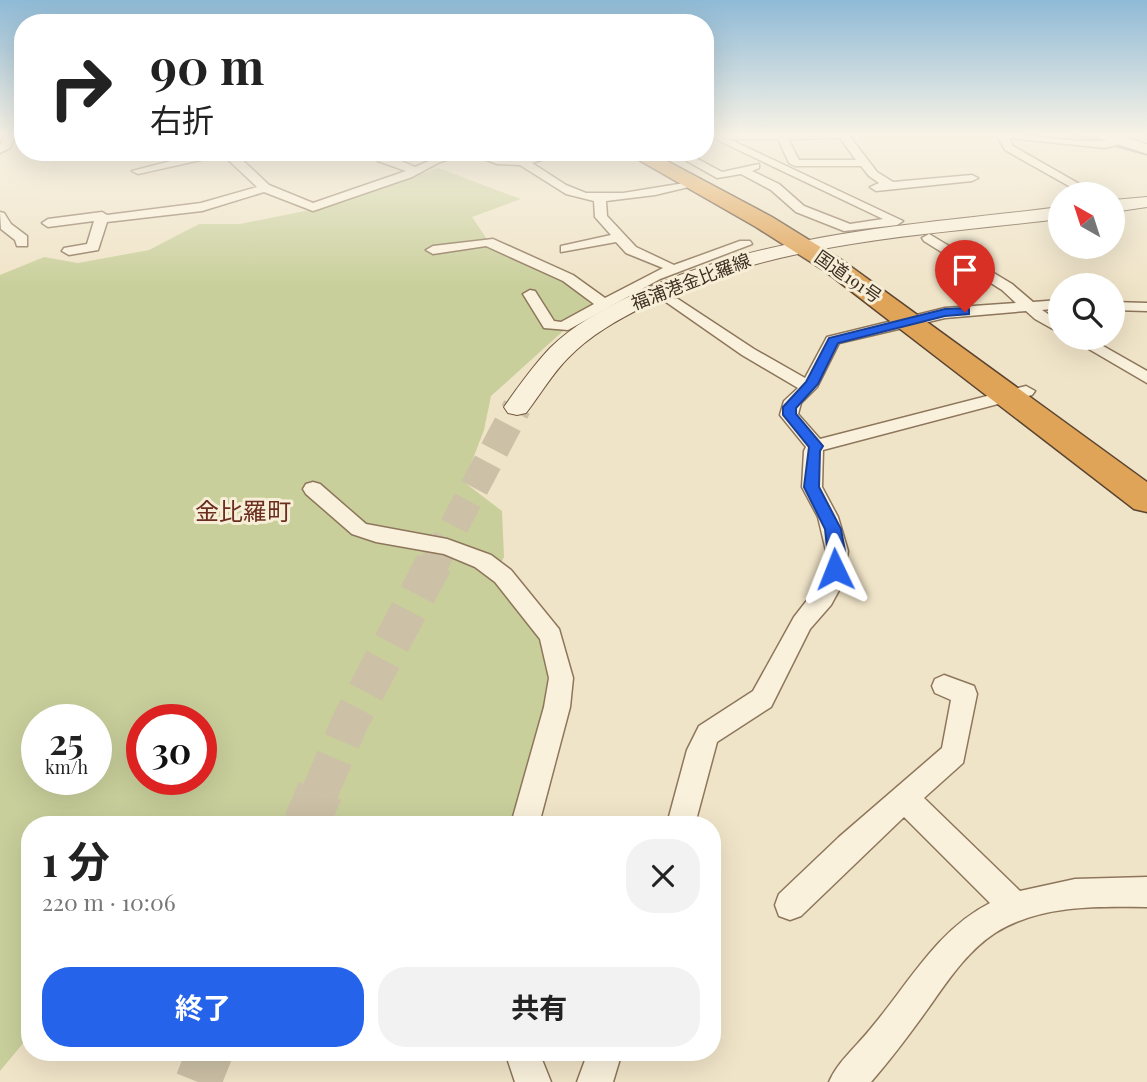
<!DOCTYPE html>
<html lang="ja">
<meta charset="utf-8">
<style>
:root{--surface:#fff;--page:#f2f2f2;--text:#222;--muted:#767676;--accent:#2563eb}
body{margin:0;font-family:"Playfair Display","Noto Sans JP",serif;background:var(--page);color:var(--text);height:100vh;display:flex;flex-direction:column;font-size:26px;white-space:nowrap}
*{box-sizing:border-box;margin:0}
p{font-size:23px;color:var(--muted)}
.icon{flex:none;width:38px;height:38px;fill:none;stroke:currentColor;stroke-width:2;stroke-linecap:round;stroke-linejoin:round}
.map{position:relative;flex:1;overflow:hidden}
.details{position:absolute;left:21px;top:816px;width:700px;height:245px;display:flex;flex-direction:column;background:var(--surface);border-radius:28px;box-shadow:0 7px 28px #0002}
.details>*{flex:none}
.banner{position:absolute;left:14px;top:14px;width:700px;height:147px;border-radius:28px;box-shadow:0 7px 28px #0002;background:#fff;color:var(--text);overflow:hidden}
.needle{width:46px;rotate:321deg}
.tools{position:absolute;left:1048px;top:182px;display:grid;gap:14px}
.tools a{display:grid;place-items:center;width:77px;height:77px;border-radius:50%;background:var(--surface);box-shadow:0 7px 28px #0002;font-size:35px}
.speed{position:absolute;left:21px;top:704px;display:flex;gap:14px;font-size:35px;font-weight:700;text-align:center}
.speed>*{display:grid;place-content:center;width:91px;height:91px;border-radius:50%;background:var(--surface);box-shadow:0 7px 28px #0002;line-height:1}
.speed small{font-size:18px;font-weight:400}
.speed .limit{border:10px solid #d22;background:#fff;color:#111}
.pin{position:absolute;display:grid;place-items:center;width:60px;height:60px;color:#fff;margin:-72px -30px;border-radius:50% 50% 50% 0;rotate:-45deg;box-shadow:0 0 7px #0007}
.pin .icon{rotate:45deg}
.me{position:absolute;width:77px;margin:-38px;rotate:358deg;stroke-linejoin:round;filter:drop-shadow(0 0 5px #0008)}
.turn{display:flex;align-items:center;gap:24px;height:147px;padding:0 21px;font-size:32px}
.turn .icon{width:91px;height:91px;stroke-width:2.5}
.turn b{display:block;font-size:49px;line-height:60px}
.round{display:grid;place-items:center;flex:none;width:74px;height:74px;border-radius:28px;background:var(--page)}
.summary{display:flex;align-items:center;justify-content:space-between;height:119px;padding:0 21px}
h1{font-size:42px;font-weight:700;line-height:52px}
.primary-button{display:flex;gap:14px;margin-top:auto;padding:14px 21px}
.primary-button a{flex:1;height:80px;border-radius:28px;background:var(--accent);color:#fff;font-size:28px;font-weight:700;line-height:80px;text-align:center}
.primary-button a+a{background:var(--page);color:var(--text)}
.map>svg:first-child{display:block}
.green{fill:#c9cf9b;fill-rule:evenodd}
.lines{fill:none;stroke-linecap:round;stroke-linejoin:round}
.stream{stroke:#6f938a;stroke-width:3.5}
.secondary-tunnel-far2{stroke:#ccc0a6;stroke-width:29;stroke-dasharray:29 14;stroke-linecap:butt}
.secondary-tunnel-far1{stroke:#ccc0a6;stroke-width:37;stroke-dasharray:37 18;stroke-linecap:butt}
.secondary-tunnel{stroke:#ccc0a6;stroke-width:46;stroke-dasharray:46 24;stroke-linecap:butt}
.street-casing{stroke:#8d765c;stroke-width:3}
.secondary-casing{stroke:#6f573f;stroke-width:2}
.highway-casing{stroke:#5b4430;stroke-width:3}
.street{fill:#faf1dc;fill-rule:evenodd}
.secondary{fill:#faf1dc;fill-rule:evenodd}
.highway{fill:#e0a458;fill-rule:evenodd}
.rail{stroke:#3d2e20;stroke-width:2.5;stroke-dasharray:7 7;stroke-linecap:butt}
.route{fill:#2563eb;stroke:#184099;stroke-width:2}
.labels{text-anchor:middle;stroke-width:6;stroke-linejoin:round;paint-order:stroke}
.far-street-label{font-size:18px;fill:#3d2e20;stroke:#f7eed8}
.quarter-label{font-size:24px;fill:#6b2e1e;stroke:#f7eed8}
</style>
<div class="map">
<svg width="1147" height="1082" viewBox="0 0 1147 1082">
<rect width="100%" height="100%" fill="#f0e4c8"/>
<path class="green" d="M 438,168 L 521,199 L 472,217 L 487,239 L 565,282 L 592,305 L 491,396 L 484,430 L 464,482 L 502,511 L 504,557 L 493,577 C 510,596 531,617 541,641 C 563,694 523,771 512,824 L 30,824 L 30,1035 L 0,1071 L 0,275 L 44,257 L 78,263 L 149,250 L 199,224 L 240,224 L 310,210 ZM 37,719 L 96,719 L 96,779 L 37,779 ZM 142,719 L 201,719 L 201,779 L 142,779 Z"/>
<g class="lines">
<path class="stream" d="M 1073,134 L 1147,154"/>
<path class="secondary-tunnel-far2" d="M 434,564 L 517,407"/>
<path class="secondary-tunnel-far1" d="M 320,792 L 351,720 L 434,563"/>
<path class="secondary-tunnel" d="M 306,824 L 320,791
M 198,1082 L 210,1052"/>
<defs>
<path id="street" d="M 6,134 L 16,134 L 10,148 L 0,153 L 0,145 Z
M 705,134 L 848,134 L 877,172 L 893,182 L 972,175 L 978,178 L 972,181 L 876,191 L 870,187 L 879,183 L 869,176 L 861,166 L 795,166 L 789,163 L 778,139 L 729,139 L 903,221 L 897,225 L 844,231 L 796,212 L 771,190 L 741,174 L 717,178 L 671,152 L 685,152 L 722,172 L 759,164 L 759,168 L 752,171 L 779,184 L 804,206 L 850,224 L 883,219 ZM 840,138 L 856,160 L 799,160 L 788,139 Z
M 996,134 C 1038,134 1082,146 1123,139 L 1128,142 L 1105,148 L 1009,138 L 1013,146 L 1097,194 L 1083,194 L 1005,150 Z
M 206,152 L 234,152 L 269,185 L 313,203 L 406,171 L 378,161 L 369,152 L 381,152 L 415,167 L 450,152 L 483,152 L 507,159 L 567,152 L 532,163 L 566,185 L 586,193 L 623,193 L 697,181 L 697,185 L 655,195 L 606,201 L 607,216 L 636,247 L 674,265 L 740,241 L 750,241 L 752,244 L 660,279 L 568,330 L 544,328 L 523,294 L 530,290 L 535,291 L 554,321 L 561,322 L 594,304 L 563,281 L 486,246 L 433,254 L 426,250 L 433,246 L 493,239 L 573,275 L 605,298 L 663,268 L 626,253 L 616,242 L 561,252 L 561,246 L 611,235 L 595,217 L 594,201 L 566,194 L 520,165 L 497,164 L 468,153 L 440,162 L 412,177 L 313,211 L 264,192 L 202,211 L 107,222 L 98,250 L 69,255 L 62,251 L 64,248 L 87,244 L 94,221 L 48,227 L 42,223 L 48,219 L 102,212 L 107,215 L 201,203 L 257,187 L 223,155 L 138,174 L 132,171 Z
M 0,212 L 4,213 L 11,224 L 27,236 L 27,246 L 17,246 L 15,240 L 1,229 Z
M 929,234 L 1012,284 L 1033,302 L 1060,300 L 1060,308 L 1042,310 L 1060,322 L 1060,333 L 1035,319 L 1026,311 L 945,318 L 839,343 L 817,387 L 801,403 L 798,414 L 820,439 L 1026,386 L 1035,391 L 1032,395 L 823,450 L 822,487 L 838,517 L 848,551 L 844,581 L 831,605 L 810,629 L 771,707 L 717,742 L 695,824 L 667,824 L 687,750 L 699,726 L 753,691 L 794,617 L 822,581 L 826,551 L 818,517 L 802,487 L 804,451 L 806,447 L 780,415 L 784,401 L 798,388 L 742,355 L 666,302 L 673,298 L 678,299 L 754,349 L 805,378 L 827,337 L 945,308 L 1016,303 L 1002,290 L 924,241 L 922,238 Z
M 1113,302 L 1147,303 L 1147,311 L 1113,310 Z
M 1070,338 L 1089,338 L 1147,371 L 1147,383 Z
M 313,482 L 320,484 L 366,524 L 447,539 L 491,555 L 511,570 L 559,629 L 573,678 L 570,707 L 539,824 L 511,824 L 544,707 L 549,678 L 540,639 L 495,582 L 475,567 L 444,554 L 376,542 L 352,534 L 306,494 L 303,489 L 306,484 Z
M 944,675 L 974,686 L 977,694 L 963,763 L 924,798 L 1020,891 L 1075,879 L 1147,877 L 1147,907 C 1097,906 1039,905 995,933 C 966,952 947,982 927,1010 C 909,1035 891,1059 871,1082 L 829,1082 C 838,1061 858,1045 872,1027 C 909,983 937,930 990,903 L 904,817 L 801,916 L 790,920 L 779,916 L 775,905 L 779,894 L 839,837 L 942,748 L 951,700 L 935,693 L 932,686 L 935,679 Z
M 505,1052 L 539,1052 L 551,1082 L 515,1082 Z
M 588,1052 L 622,1052 L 613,1082 L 577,1082 Z"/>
<path id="secondary" d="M 1093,134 L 1117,134 L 1147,144 L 1147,154 L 1095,137 Z
M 1147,197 L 1147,207 L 1113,212 L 1113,200 Z
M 1060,207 L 1060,219 C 920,236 775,241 647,305 C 619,319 590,335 568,358 C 552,374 540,395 526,413 L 517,415 L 508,413 L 504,407 C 518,387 533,366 550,348 C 572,326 602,310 630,296 C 764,232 914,225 1060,207 Z"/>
<path id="highway" d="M 625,152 L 650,152 L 772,217 L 843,261 L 1147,482 L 1147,512 L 1134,509 L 825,271 L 756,227 Z"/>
</defs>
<use href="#street" class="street-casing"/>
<use href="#secondary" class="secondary-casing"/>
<use href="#highway" class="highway-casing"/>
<use href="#street" class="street"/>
<use href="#secondary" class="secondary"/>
<use href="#highway" class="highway"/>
<path class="rail" d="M 1143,134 L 1147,135"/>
</g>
<linearGradient id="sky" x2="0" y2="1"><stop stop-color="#8fbad6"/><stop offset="0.47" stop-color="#f8f3e6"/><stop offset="1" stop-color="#f8f3e6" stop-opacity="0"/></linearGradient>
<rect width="1147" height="286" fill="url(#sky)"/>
<path class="route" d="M 965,308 L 969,309 L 969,314 L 945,316 L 838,343 L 818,384 L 796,408 L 796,414 L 823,446 L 820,451 L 819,487 L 841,529 L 845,551 L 844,569 L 835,575 L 830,574 L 825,529 L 804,487 L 809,447 L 783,415 L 783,407 L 806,382 L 829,338 L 945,309 Z"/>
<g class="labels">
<g class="far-street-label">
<text transform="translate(848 277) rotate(35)" y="6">国道191号</text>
<text transform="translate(691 282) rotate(-21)" y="6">福浦港金比羅線</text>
</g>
<g class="quarter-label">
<text x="243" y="520">金比羅町</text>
</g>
</g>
</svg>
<div class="tools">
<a><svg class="needle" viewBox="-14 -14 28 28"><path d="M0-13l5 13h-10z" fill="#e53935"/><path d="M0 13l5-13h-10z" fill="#767676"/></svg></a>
<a><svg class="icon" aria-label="search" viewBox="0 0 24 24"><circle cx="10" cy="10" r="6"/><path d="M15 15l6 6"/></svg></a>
</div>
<div class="speed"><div>25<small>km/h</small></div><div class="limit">30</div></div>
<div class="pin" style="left:965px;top:312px;background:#d93025"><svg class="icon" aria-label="arrive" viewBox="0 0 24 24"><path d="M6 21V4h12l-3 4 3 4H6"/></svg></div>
<svg class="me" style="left:835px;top:569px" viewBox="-20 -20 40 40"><path d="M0-17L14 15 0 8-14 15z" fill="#2563eb" stroke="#fff" stroke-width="4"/></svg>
<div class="banner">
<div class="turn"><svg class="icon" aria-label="right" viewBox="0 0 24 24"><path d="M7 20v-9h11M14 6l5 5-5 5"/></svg><div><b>90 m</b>右折</div></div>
</div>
<section class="details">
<div class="summary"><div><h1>1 分</h1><p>220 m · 10:06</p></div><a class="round"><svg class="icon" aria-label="close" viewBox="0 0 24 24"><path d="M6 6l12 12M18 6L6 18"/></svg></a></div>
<div class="primary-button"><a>終了</a><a>共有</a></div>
</section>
</div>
